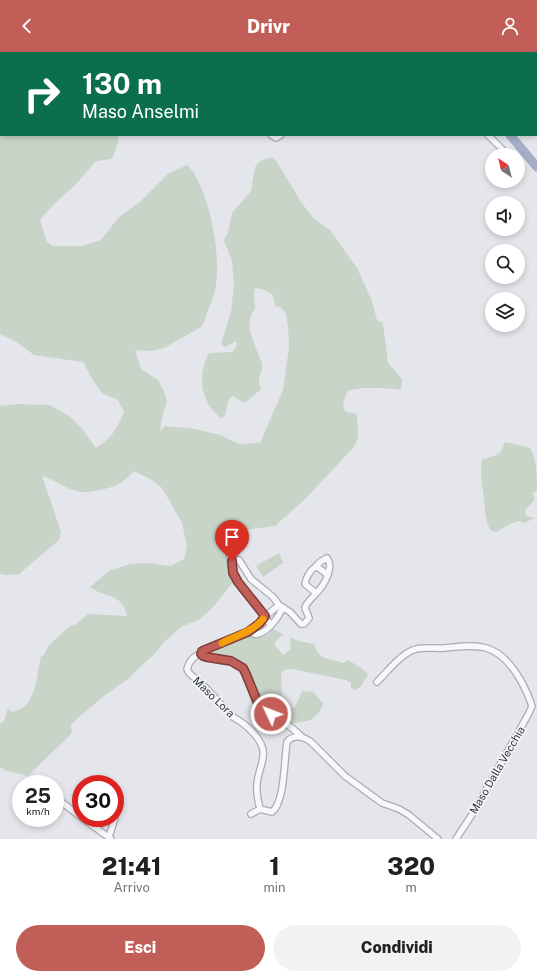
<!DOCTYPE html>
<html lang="it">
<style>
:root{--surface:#fff;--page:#f2f2f2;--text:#202124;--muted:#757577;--accent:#c25e58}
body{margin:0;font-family:"Public Sans",sans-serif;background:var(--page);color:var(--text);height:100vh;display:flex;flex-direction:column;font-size:15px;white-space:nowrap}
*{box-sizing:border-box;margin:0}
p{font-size:13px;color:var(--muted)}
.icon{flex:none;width:22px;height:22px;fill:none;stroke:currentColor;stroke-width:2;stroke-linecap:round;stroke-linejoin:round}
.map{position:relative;height:787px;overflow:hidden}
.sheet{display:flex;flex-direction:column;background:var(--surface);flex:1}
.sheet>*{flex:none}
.top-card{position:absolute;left:0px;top:0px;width:537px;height:84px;box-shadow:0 2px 6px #0003;background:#0b6e4f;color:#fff;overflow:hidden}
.needle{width:26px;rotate:325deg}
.buttons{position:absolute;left:485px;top:96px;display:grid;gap:8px}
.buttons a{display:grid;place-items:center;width:40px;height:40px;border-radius:50%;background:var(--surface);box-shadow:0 2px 6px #0003;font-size:20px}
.speed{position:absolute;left:12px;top:723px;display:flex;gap:8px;font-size:20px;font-weight:700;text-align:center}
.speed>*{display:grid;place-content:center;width:52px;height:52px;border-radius:50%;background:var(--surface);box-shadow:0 2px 6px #0003;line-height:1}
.speed small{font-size:10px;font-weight:400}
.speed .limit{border:6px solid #d22;background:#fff;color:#111}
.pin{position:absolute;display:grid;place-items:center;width:34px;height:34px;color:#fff;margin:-41px -17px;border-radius:50% 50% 50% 0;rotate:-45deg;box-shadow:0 0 4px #0007}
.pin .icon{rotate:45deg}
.me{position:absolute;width:44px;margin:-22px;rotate:313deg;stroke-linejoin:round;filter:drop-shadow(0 0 3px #0008)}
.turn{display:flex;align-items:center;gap:14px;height:84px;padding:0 16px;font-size:18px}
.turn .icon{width:52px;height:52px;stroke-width:2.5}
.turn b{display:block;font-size:28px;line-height:34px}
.eta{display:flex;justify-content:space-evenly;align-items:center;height:68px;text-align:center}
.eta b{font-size:24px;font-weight:800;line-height:28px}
.primary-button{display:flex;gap:8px;margin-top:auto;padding:8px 16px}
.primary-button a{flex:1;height:46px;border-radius:24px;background:var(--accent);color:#fff;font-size:16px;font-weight:800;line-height:46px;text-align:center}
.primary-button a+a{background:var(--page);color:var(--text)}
header{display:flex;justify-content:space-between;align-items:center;height:52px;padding:0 16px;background:var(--accent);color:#fff;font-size:18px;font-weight:800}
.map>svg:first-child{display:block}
.green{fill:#c7d4c7}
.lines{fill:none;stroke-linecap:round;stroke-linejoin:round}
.river{stroke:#a4aec7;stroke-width:9}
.minor-casing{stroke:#aaacb5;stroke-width:8}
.minor{stroke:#f7f8fa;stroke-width:5.5}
.route-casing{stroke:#7e3d39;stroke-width:10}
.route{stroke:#c25e58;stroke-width:7}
.slow{stroke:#f59e0b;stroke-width:7}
.labels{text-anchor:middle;stroke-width:3.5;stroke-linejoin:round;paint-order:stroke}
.street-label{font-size:11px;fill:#2e3142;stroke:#f4f5f8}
</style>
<header><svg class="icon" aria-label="back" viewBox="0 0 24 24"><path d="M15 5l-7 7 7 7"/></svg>Drivr<svg class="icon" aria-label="person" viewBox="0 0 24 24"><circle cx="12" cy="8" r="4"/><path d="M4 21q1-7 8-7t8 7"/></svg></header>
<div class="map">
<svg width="537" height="787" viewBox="0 0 537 787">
<rect width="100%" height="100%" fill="#e5e6eb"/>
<path class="green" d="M 0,0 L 116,0 L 1,1 L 1,83 L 118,83 L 118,91 L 112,107 L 96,109 L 76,132 L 53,153 L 40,168 L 47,190 L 53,194 L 82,194 L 101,188 L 118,166 L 140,150 L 168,122 L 187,113 C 190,116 194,120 196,125 C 211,151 222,208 215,238 C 213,249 207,259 204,270 L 201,275 L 164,296 L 150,299 L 135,298 L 141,317 L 158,328 L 164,339 L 167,350 L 162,365 L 160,380 L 165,374 L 196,377 L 220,383 L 239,392 L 260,391 L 283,338 L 289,295 L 288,275 L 286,261 L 280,255 L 275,254 L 273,243 L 262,237 L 255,236 L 254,243 L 255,257 C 244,271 252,286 258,301 C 259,305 262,309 262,313 C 263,318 259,323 259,328 C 258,330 260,334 261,337 L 245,351 L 232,344 L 228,349 L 225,364 L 221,366 C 200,350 197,323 209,301 L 232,300 L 237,294 L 236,289 L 225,295 L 221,292 L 231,260 L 234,232 L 232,209 L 224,188 L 228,181 L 232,161 L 251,139 L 255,115 L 260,109 L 272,105 L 277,110 L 301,150 L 314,167 L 330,178 L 357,216 L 372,249 L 377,268 L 383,271 L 388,311 L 402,327 L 401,338 C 386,336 362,334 348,339 C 344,347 341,353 346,360 L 357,362 C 356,376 362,381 354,395 L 305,447 L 275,474 L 229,480 L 219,486 L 219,495 L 224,495 L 227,497 L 235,528 L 213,555 L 200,567 L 181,575 L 164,590 L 157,599 L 128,627 L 104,644 L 79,665 L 70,674 L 72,678 L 71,682 L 28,724 L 7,719 L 0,715 L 0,672 L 4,669 L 8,656 L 12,660 C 16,659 21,657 24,655 C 37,643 37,620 41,604 L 44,603 L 49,593 L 71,573 L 74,574 L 88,562 L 127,564 C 122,540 104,546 90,535 L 109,519 L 130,512 L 147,511 L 171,514 L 184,507 L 187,494 L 182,471 L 169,448 L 162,436 L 152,428 L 134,419 C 129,424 123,430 117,433 C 108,437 85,442 76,439 C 64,436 54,427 42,424 L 61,480 L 59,488 L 19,522 L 8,523 L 0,522 L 0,354 L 18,352 L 50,353 L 72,366 L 83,378 L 96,396 C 112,385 116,379 124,360 L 118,348 L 102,341 L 92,327 L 83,310 L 34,303 L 15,289 L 0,282 Z
M 505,390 L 530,396 C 537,406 537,426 537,438 L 532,442 L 535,446 C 533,452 527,454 525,460 L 527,464 L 535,466 L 524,471 L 519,469 L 512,471 L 496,480 L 490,478 C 485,467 485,458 484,446 C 482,433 480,421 482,408 C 495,402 500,406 505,390 Z
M 279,501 L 283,511 L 263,525 L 256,514 Z
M 273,577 L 283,582 L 274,592 L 283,603 L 291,597 L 290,585 L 299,589 L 314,592 C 319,609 329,606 343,611 L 348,608 L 361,616 L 368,622 L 361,634 L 356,638 L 351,636 L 351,631 L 346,628 L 292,617 L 284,618 L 281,622 L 282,648 L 291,656 L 295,655 L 302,639 L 313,640 L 323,651 C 323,657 315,666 310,668 C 303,670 298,669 291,673 C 281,667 268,661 261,650 C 253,639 254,624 243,614 L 203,602 L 205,599 L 217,597 L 242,585 L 261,585 L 268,583 Z"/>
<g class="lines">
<path class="river" d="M 352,0 L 354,1
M 510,83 L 537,115"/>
<defs>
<path id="minor" d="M 174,0 L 174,1
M 391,0 L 397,1
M 423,0 L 426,1
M 365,1 L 366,0
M 419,1 L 419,0
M 536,50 L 537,50
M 271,83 L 276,86 L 281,83
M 488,83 L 502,97 L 500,103
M 227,491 L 233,521 L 237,530 L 271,573
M 239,508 L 251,527 L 273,545 L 279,553
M 316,541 L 305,532 C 306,524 310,519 316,514 L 328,523
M 283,555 C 279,565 268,580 258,582 C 254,583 250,580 246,581 C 237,583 229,588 220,592 C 214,595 208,596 202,599 L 201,602 L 203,604 L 206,605 C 232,609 241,606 251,634 C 252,640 254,646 258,651 C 271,664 289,671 302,685
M 248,580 C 258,571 268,562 279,553 L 290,560 L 301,572 L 304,572 L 309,566 L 305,556 L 306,553 C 314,542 324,536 328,522 C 330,515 331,512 327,506 L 320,510 L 316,514
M 201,601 C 193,605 190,608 187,617 L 189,621 L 206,636 L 233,665 C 246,672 266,689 263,705 C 262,714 257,724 257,733 C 256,741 258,749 260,757
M 377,630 C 388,619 399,604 413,598 C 421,594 435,597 444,596 C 457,595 473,592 486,596 C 509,602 525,633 532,654 L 529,661 L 473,761 L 456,787
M 115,741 L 117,747 L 115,765
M 55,745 L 81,765
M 251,762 L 260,757 L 272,760 C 285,750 284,707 287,690 C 293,682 303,684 311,690 L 345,724 L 382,751 L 399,757 L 409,763 L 438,787
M 82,766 L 111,787
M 109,785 L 115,766"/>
</defs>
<use href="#minor" class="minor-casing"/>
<use href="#minor" class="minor"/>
</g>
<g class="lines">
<defs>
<path id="route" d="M 232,509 L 233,521 L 238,530 L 265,564 L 260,571 L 248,580 L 202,599 L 201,602 L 203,604 L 206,605 L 231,609 L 243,616 L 246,622 L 257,649 L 271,662"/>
</defs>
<use href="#route" class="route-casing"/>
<use href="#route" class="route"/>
<path class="slow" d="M 222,591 C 237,583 252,580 263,567"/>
</g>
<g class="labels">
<g class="street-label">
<text transform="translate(214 645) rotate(44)" y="4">Maso Lora</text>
<text transform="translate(497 718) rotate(-60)" y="4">Maso Dalla Vecchia</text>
</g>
</g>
</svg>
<div class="buttons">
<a><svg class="needle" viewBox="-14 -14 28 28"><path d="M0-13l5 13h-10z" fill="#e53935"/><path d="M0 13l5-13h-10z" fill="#757577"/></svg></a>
<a><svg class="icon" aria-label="sound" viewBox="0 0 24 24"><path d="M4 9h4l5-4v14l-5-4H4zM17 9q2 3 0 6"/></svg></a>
<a><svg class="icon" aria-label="search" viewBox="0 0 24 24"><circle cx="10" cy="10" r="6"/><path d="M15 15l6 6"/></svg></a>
<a><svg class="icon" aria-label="layers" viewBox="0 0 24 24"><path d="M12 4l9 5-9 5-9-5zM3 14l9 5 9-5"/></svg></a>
</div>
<div class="speed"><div>25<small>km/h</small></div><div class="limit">30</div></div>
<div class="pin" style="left:232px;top:509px;background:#d93025"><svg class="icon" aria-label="arrive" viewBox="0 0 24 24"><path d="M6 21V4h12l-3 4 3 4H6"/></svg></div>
<svg class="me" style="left:271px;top:662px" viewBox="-20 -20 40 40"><circle r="17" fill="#c25e58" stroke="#fff" stroke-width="3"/><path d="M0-11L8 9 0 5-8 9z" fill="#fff"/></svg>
<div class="top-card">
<div class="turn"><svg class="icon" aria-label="right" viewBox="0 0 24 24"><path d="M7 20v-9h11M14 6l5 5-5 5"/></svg><div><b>130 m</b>Maso Anselmi</div></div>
</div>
</div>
<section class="sheet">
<div class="eta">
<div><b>21:41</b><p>Arrivo</p></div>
<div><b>1</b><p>min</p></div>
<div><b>320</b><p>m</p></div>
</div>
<div class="primary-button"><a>Esci</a><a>Condividi</a></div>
</section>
